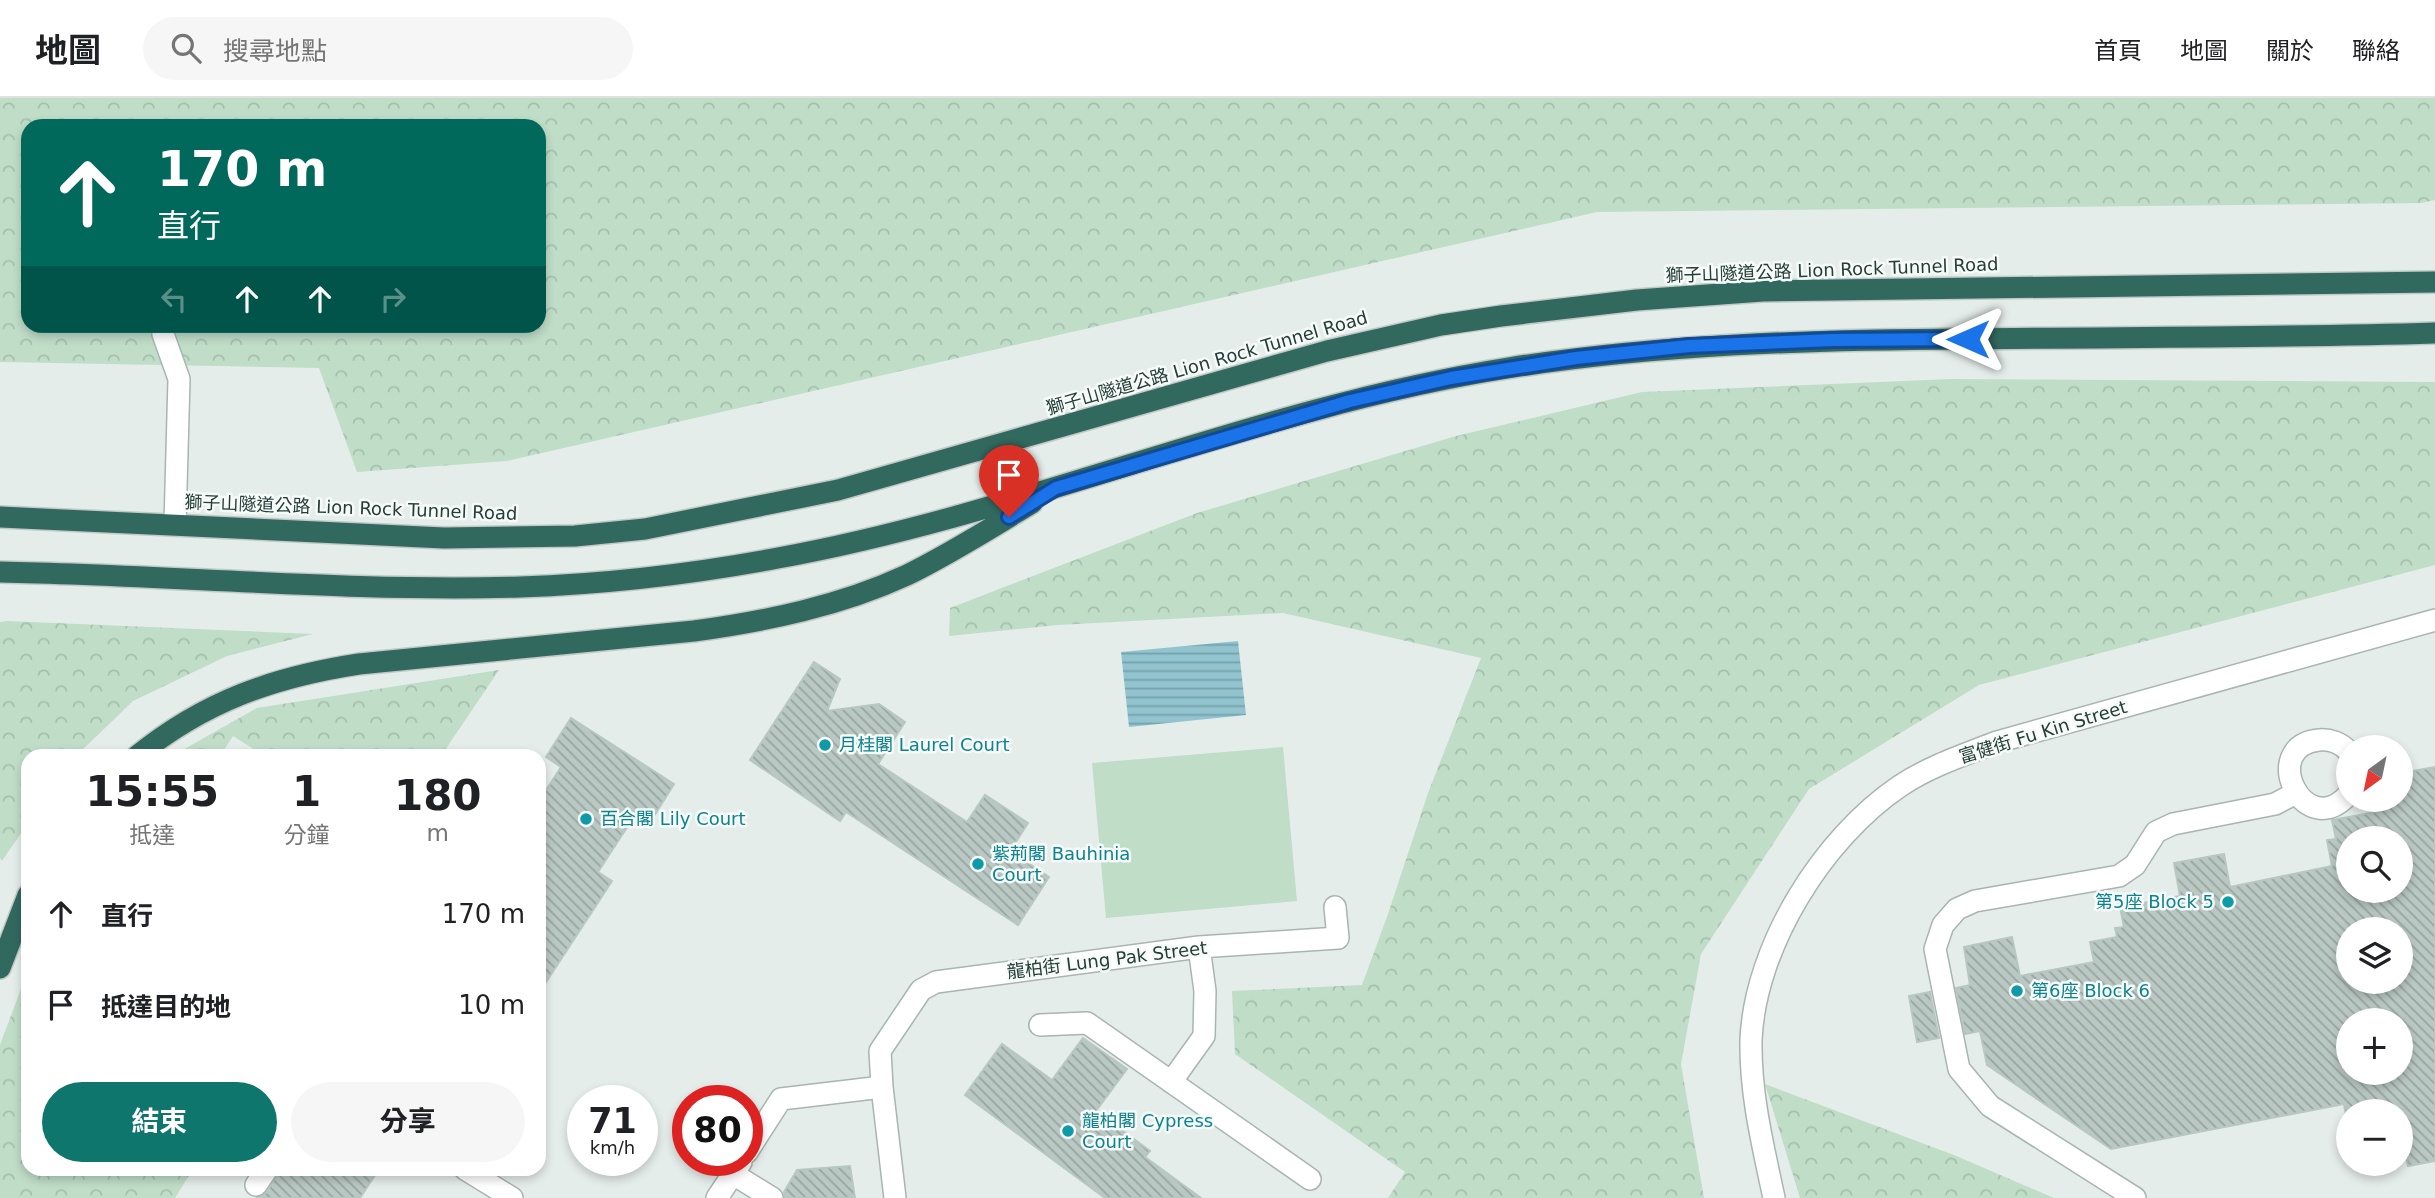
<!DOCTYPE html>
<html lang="zh-TW">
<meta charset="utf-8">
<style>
:root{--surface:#fff;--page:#f6f6f6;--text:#202124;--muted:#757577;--line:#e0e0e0;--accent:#0f766e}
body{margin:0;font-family:"DejaVu Sans","Noto Sans TC",sans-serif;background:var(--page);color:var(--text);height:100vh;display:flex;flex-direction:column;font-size:26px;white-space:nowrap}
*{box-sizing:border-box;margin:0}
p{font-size:23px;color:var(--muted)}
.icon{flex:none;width:38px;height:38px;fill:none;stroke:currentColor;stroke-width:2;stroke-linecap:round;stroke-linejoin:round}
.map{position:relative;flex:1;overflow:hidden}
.details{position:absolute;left:21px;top:651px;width:525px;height:427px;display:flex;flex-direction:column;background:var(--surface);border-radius:21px;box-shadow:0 4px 10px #0003}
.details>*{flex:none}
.banner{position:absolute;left:21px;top:21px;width:525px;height:214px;border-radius:21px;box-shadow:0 4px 10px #0003;background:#00695c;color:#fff;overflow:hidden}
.needle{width:46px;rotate:213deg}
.buttons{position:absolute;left:2336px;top:637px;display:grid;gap:14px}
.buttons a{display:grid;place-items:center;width:77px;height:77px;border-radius:50%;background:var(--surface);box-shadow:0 4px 10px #0003;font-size:35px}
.speed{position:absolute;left:567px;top:987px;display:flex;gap:14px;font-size:35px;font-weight:700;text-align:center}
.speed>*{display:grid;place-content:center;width:91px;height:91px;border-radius:50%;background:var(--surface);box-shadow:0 4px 10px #0003;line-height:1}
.speed small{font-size:18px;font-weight:400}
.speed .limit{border:10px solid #d22;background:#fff;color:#111}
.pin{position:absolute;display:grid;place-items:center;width:60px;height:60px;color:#fff;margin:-72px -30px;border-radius:50% 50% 50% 0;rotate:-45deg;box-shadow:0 0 7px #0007}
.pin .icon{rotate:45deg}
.me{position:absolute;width:77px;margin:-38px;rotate:270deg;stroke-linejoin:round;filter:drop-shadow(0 0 5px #0008)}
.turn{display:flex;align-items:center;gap:24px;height:147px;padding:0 21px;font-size:32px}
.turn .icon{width:91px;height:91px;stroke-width:2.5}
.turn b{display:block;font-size:49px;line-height:60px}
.lanes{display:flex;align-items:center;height:66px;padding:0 21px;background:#0003;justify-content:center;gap:35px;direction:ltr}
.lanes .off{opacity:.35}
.eta{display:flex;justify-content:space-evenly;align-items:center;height:119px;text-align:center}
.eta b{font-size:42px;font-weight:700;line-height:49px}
.cta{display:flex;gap:14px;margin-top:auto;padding:14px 21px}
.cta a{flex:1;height:80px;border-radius:42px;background:var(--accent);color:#fff;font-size:28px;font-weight:700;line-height:80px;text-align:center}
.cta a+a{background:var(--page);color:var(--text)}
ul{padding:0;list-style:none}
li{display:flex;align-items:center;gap:21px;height:91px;padding:0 21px}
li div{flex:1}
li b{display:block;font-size:26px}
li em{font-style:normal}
header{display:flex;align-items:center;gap:42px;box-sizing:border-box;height:98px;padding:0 35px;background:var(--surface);border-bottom:2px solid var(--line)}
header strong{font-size:33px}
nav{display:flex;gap:38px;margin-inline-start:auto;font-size:24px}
.search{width:490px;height:63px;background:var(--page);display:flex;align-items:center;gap:18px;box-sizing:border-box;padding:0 24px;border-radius:38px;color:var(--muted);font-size:26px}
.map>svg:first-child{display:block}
.green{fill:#c0ddc8}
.forest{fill:url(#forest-crowns);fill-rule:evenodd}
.water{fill:url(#water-rules)}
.building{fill:url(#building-back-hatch);stroke:#b8c7c1;stroke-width:2;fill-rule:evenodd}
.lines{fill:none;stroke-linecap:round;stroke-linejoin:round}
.minor-casing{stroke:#a8b5b1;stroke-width:24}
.highway-casing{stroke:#c2c9c7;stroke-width:24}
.minor{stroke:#fff;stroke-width:21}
.highway{stroke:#32695f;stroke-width:21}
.route-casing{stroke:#114b97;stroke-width:18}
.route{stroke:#1a73e8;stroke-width:12}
.culture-dot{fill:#0f9aa8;stroke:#f6faf8;stroke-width:2.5}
.labels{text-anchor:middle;stroke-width:5;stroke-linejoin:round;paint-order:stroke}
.street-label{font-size:18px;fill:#253e38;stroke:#f6faf8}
.culture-label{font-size:18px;fill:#0d838f;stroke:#f6faf8;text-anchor:start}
</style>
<header>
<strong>地圖</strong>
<div class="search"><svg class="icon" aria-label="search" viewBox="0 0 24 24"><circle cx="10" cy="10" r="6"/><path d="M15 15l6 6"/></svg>搜尋地點</div>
<nav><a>首頁</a><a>地圖</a><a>關於</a><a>聯絡</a></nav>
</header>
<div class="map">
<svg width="2435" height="1100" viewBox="0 0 2435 1100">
<defs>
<pattern id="forest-crowns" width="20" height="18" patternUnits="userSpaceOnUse" patternTransform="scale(1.75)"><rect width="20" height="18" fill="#c0ddc8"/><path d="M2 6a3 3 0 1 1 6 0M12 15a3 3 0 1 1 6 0" fill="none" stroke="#a5bfad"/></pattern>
<pattern id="water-rules" width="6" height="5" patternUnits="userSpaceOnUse" patternTransform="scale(1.75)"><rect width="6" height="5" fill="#91c4cf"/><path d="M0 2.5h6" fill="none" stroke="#76a1a9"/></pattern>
<pattern id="building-back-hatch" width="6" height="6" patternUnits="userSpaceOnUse" patternTransform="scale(1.75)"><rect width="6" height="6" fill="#bac8c3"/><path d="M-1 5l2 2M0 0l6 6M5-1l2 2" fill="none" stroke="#97a49f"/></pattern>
</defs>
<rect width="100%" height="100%" fill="#e5edea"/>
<path class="green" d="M 1283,649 L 1297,803 L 1106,820 L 1092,665 Z"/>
<path class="forest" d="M 0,0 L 2435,0 L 2435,102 L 2421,105 L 1597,114 L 507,363 L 357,374 L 319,270 L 0,264 ZM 28,28 L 539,28 L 539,228 L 28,228 Z
M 1951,281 L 2435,284 L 2435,467 L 1979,587 L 1809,691 L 1701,856 L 1681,966 L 1704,1100 L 1388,1100 L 1405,1074 L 1235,956 L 1232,893 L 1362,887 L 1388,816 L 1428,695 L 1481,560 L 1283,515 L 1058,527 L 949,538 L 950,510 L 1197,415 L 1456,338 L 1642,294 Z
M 7,523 L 313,536 L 227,558 L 133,603 L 76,658 L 28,658 L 28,725 L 2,763 L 0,760 L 0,524 Z
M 499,572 L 441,658 L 265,658 L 233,638 L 220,658 L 172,658 L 257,610 Z
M 28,872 L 28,1071 L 193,1071 L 175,1100 L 0,1100 L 0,947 Z
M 1765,986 L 1954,1057 L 2054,1100 L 1800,1100 Z"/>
<path class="water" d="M 1238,543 L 1246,617 L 1129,629 L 1121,554 Z"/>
<path class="building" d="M 814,564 L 840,581 L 827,613 L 879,606 L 905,624 L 878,666 L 967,724 L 985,697 L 1028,725 L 1010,753 L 1049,779 L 1018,827 L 846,714 L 840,723 L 750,662 Z
M 571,620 L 674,686 L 649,726 L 635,717 L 598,774 L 612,783 L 539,895 L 539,703 L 561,669 L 546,659 Z
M 2435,669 L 2435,1063 L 2408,1068 L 2401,1038 L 2401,1013 L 2348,1013 L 2348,1030 L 2344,1006 L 2111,1051 L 1987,967 L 1980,933 L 1965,936 L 1956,890 L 1970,887 L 1964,849 L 2012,839 L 2020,878 L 2094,864 L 2090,844 L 2117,839 L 2115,830 L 2124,829 L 2120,809 L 2180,798 L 2174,765 L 2224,756 L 2230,789 L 2332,768 L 2327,742 L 2336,741 L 2332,722 L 2381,713 L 2379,702 L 2401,702 L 2401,675 ZM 2348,740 L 2401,740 L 2401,793 L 2348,793 ZM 2348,831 L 2401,831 L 2401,884 L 2348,884 ZM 2348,922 L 2401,922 L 2401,975 L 2348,975 Z
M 1930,894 L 1939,940 L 1917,944 L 1909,898 Z
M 1083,940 L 1127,971 L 1096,1013 L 1150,1053 L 1145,1059 L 1201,1100 L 1105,1100 L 965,997 L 1002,946 L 1052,982 Z
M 850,1068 L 855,1100 L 785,1100 L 784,1094 L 797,1072 Z
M 280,1071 L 379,1071 L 360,1100 L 256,1100 L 267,1094 Z"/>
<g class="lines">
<defs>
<path id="minor" d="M 163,236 L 179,281 L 175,426
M 2348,653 C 2341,645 2330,641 2319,642 C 2258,648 2304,745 2348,697
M 1040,927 L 1087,925 L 1310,1081
M 1171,984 L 1204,938 L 1205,893 L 1199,849
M 747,1054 L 781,1001 L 882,989
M 465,1071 L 512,1100
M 733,1076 L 772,1100
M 256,1087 L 267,1071
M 717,1100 L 741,1064
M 895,1100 L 882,989 L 880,953 L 921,892 L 936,884 L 1199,849 L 1338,840 L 1335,809
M 1774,1100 C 1763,1048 1750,996 1751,942 C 1755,848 1823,740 1900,688 C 1930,668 1964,657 1997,644 L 2435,522
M 2135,1100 L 1990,1008 L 1959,971 L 1935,851 L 1943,827 L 1957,811 L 1975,803 L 2119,778 L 2135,767 L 2156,734 L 2173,726 L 2275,706 L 2296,695"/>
<path id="highway" d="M 0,419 L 444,440 L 575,438 L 645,431 L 838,392 L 1327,253 L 1441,227 L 1501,218 L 1637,202 L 1763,193 L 2435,184
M 0,474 C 173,477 346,494 520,489 C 606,486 693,476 778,460 C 1026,415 1259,309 1508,270 C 1659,246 1812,242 1965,241 C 2121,239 2278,240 2435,235
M 137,658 C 205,603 274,579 359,566 L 694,533 C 767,523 840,508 907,477 C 950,456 991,430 1032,405
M 0,870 L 28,797"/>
</defs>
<use href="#minor" class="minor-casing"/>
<use href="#highway" class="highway-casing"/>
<use href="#minor" class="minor"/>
<use href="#highway" class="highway"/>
</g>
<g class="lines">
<defs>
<path id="route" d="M 1009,419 L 1056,390 L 1350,303 L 1451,280 L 1576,260 L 1689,248 L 1833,242 L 1968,241"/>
</defs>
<use href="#route" class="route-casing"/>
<use href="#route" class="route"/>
</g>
<g class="culture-dot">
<circle cx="825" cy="647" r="7"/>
<circle cx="586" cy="721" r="7"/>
<circle cx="978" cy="766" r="7"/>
<circle cx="2228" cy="804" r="7"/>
<circle cx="2017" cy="893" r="7"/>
<circle cx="1068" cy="1033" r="7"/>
</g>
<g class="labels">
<g class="street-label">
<text transform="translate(1832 172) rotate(-2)" y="6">獅子山隧道公路 Lion Rock Tunnel Road</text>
<text transform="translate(1207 265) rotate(-16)" y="6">獅子山隧道公路 Lion Rock Tunnel Road</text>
<text transform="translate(351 410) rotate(2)" y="6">獅子山隧道公路 Lion Rock Tunnel Road</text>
<text transform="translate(2043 634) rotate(-17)" y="6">富健街 Fu Kin Street</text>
<text transform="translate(1107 862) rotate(-7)" y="6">龍柏街 Lung Pak Street</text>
</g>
<g class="culture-label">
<text x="839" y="653">月桂閣 Laurel Court</text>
<text x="600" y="727">百合閣 Lily Court</text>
<text x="992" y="762">紫荊閣 Bauhinia<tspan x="992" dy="21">Court</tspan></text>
<text x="2214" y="810" text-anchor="end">第5座 Block 5</text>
<text x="2031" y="899">第6座 Block 6</text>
<text x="1082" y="1029">龍柏閣 Cypress<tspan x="1082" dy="21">Court</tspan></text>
</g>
</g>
</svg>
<div class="buttons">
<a><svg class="needle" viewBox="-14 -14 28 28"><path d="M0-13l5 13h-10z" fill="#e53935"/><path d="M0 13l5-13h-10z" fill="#757577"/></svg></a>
<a><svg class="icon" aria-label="search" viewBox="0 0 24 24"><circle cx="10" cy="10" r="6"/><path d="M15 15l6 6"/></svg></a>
<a><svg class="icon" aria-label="layers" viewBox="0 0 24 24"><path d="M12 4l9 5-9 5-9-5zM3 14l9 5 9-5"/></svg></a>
<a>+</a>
<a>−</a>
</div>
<div class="speed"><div>71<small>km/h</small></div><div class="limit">80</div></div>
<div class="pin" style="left:1009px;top:419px;background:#d93025"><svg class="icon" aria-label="arrive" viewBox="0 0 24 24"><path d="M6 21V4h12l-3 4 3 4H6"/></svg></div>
<svg class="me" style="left:1968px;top:241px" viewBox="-20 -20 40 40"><path d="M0-17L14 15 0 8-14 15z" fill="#1a73e8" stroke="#fff" stroke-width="4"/></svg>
<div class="banner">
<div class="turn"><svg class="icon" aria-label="ahead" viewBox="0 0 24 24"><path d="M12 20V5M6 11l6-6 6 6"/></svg><div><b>170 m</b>直行</div></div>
<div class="lanes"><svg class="icon off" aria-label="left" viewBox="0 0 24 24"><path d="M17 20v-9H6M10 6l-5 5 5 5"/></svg><svg class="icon" aria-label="ahead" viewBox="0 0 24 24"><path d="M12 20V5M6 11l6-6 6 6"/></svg><svg class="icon" aria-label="ahead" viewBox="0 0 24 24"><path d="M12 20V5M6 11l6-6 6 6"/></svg><svg class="icon off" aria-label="right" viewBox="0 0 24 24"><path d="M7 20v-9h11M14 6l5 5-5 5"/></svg></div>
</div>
<section class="details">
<div class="eta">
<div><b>15:55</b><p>抵達</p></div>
<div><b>1</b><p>分鐘</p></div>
<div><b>180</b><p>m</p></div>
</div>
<ul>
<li><svg class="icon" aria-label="ahead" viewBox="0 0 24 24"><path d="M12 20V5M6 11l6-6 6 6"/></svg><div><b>直行</b></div><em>170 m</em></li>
<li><svg class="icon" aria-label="arrive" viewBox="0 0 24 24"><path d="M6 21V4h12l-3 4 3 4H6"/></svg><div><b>抵達目的地</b></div><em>10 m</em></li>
</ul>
<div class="cta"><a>結束</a><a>分享</a></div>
</section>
</div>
